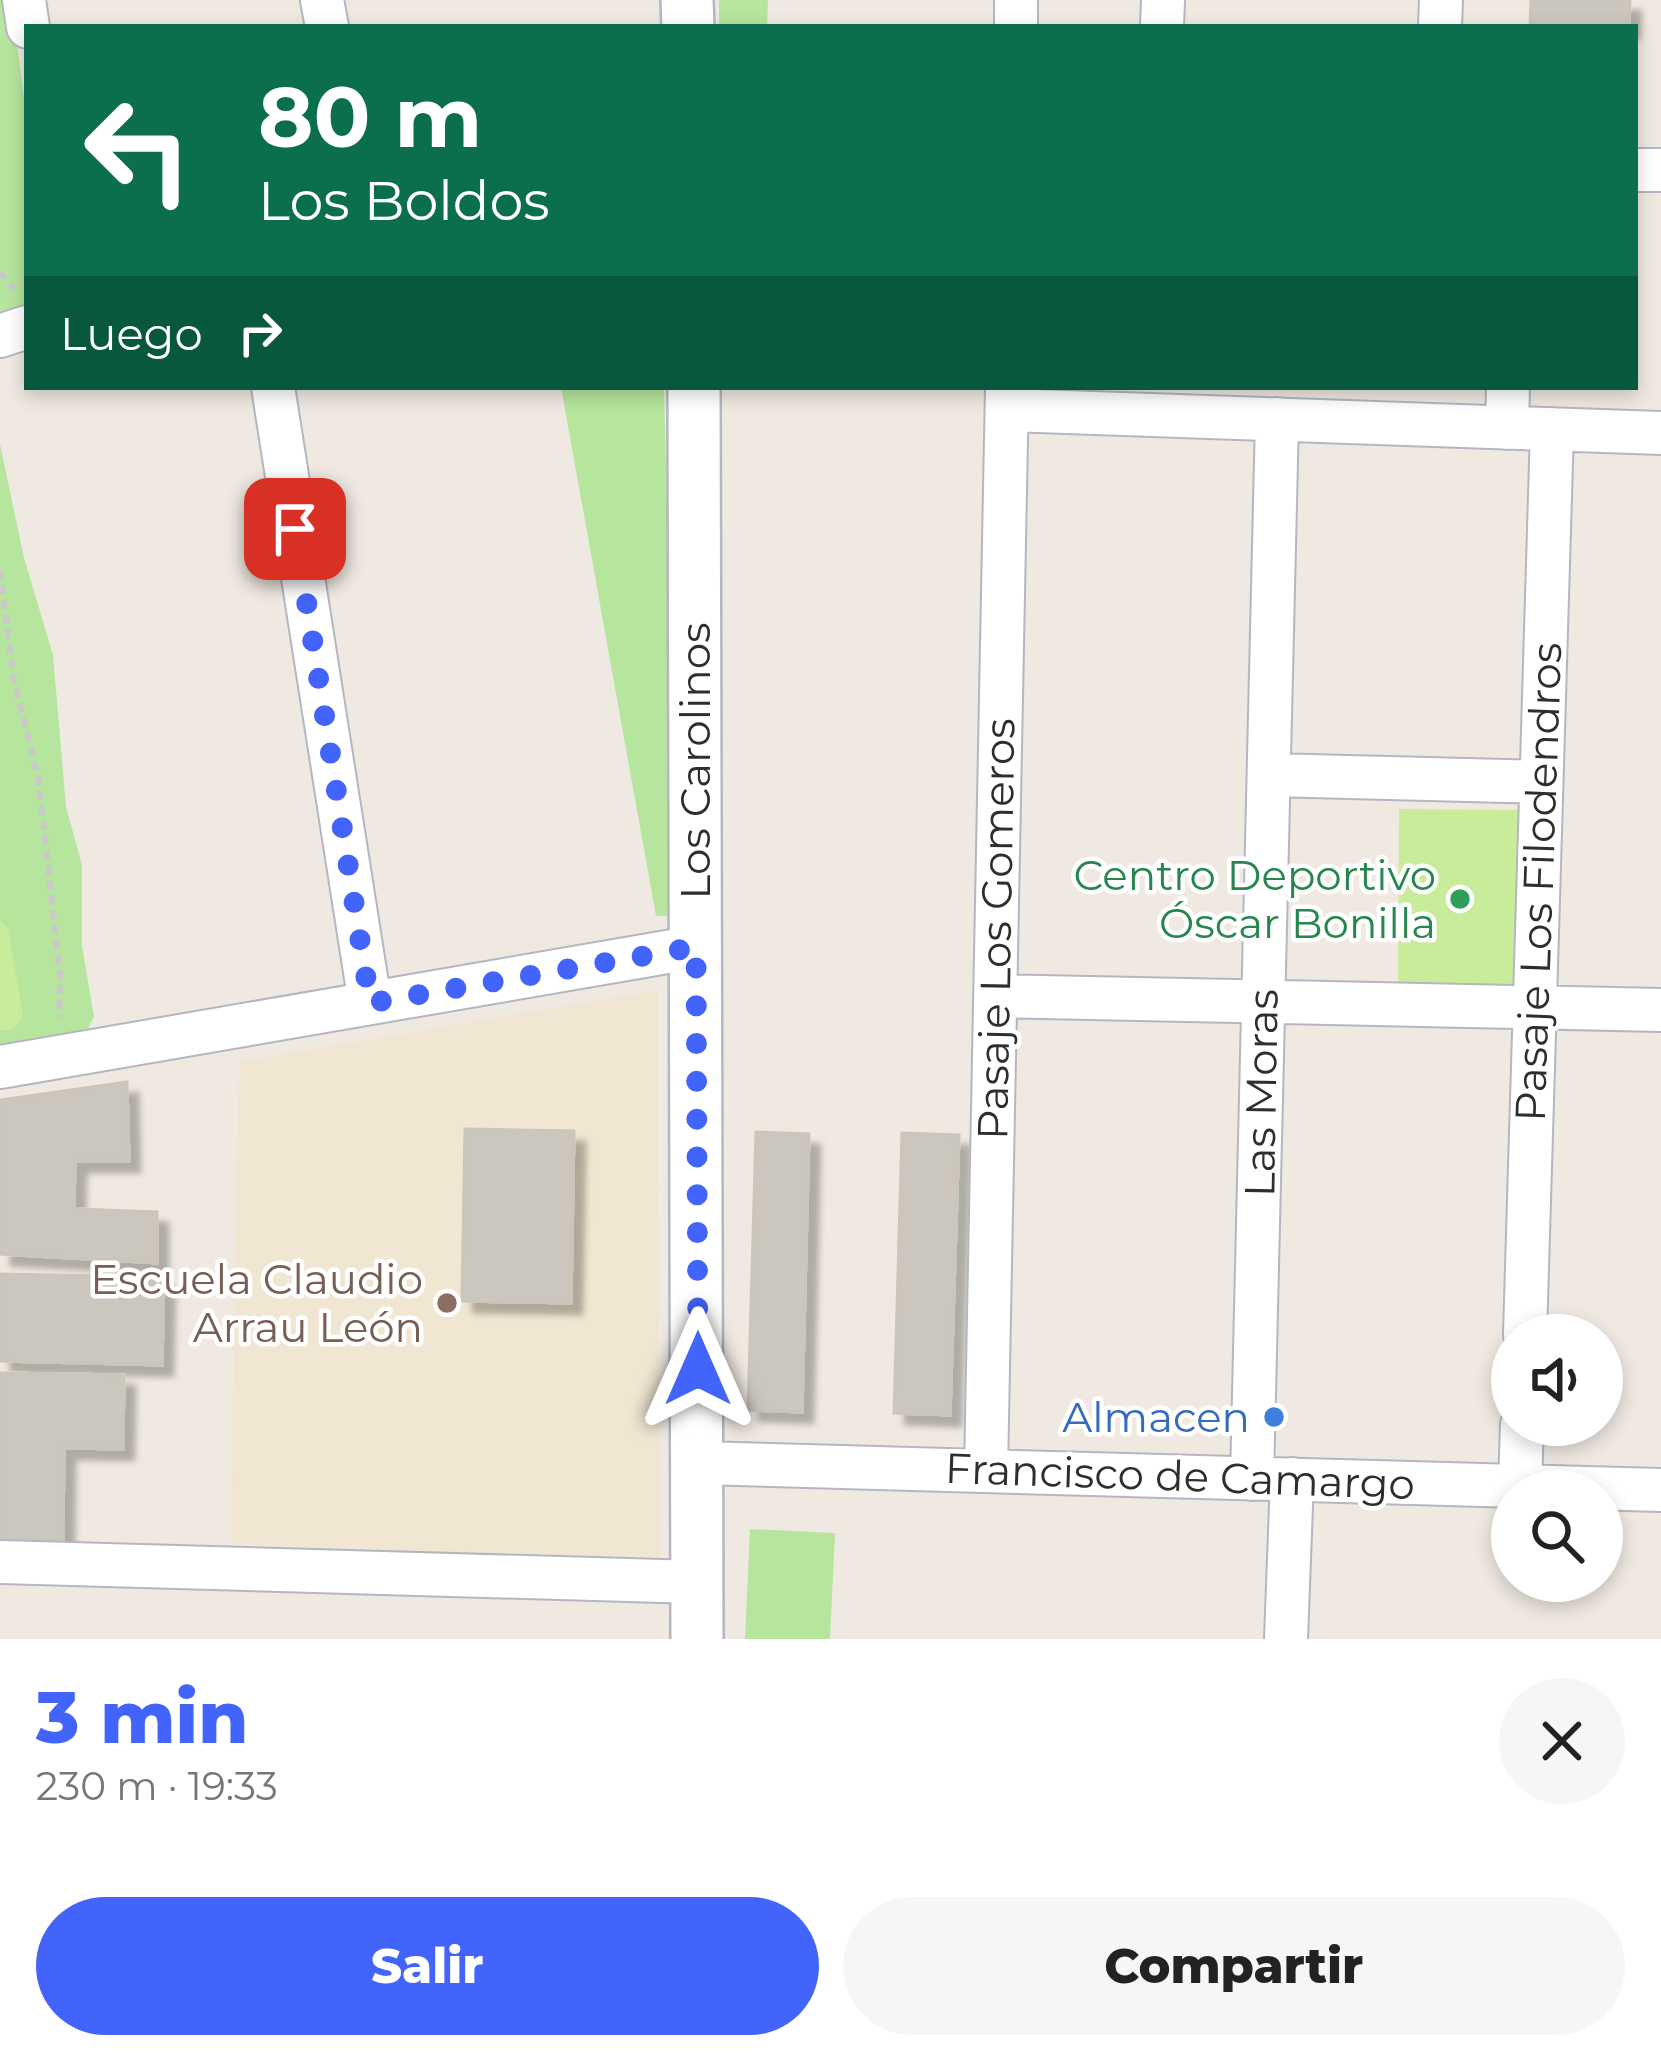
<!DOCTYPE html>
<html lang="es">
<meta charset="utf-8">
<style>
:root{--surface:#fff;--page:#f6f6f6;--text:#222;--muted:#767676;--accent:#4264fb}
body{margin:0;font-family:Montserrat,sans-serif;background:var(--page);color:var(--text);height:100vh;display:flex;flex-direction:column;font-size:45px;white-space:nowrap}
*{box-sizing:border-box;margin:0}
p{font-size:39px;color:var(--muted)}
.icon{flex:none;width:66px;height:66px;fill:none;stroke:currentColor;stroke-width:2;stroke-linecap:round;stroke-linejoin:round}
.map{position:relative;height:1639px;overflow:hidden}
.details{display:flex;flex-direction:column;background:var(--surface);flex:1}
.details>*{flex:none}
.banner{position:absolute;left:24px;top:24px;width:1614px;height:366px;border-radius:0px;box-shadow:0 6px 18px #0003;background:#0b6e4f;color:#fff;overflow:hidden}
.buttons{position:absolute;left:1491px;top:1314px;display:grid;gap:24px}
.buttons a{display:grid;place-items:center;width:132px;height:132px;border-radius:50%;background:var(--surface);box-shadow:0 6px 18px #0003;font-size:60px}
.pin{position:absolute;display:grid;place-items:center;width:102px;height:102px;color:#fff;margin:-51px;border-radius:24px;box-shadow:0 6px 18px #0006}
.me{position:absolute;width:132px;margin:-66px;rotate:0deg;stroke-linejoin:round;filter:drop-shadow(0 0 9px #0008)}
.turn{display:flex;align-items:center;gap:42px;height:252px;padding:0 36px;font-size:54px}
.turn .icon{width:156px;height:156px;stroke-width:2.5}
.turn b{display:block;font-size:84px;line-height:102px}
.then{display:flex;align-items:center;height:114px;padding:0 36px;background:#0003;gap:24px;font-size:45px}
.round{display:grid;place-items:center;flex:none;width:126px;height:126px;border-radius:63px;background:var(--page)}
.head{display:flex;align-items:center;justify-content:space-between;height:204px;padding:0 36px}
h1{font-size:72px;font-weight:800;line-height:90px;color:var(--accent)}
.button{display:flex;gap:24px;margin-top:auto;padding:24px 36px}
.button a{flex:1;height:138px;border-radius:72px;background:var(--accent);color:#fff;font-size:48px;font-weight:800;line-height:138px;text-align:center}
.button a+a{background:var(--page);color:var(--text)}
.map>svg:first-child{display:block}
.education{fill:#f0e6d1}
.green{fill:#b6e59e}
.pitch{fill:#c9ec9a}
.building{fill:#cbc7bf;stroke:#cbc5ba;stroke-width:3;filter:url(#shadow)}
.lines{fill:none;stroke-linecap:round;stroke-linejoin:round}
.minor-casing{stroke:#b4b7c1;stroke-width:46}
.tertiary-casing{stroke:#b4b7c1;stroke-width:56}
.path{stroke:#c9c9c9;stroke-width:6;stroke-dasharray:9 6;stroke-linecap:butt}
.minor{stroke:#fff;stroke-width:42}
.tertiary{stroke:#fff;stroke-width:51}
.route{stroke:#4264fb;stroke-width:21;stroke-dasharray:0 37.8}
.leisure-dot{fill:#2e9e5b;stroke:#fff;stroke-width:4.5}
.education-dot{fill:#8d6e63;stroke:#fff;stroke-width:4.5}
.shop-dot{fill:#3f7fe0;stroke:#fff;stroke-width:4.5}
.labels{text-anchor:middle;stroke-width:9;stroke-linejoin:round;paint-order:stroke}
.street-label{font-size:42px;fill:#2e2e2e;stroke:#fff}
.leisure-label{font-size:42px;fill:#27864d;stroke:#fff;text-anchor:end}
.education-label{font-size:42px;fill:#785e54;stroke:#fff;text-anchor:end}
.shop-label{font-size:42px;fill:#366cbe;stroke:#fff;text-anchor:end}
</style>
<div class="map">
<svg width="1661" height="1639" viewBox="0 0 1661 1639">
<defs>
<filter id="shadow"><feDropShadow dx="11" dy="11" stdDeviation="3" flood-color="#0004"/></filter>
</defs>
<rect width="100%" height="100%" fill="#efe9e1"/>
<path class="education" d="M 658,990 L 659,1558 L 231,1544 L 239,1062 Z"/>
<path class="green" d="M 0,0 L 11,0 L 27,119 L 27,310 L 0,321 Z
M 719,0 L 768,0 L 767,27 L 719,27 Z
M 561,387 L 664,387 L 677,915 L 656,916 Z
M 0,444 L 24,558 L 53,655 L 66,807 L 82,865 L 82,946 L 94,1017 L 74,1054 L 0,1067 Z
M 750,1529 L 835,1533 L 830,1639 L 745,1639 Z"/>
<path class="pitch" d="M 1399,809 L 1523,810 L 1522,989 L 1398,988 Z
M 0,921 L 8,928 L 23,1016 L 14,1029 L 0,1031 Z"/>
<path class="building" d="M 1531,0 L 1630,0 L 1629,27 L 1530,27 Z
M 127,1082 L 129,1161 L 75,1161 L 74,1209 L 157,1212 L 157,1263 L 0,1254 L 0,1100 Z
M 465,1129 L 574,1131 L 571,1303 L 462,1301 Z
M 756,1132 L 809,1134 L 802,1412 L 748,1410 Z
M 902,1133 L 959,1135 L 950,1415 L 894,1413 Z
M 0,1274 L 164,1277 L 162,1365 L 0,1361 Z
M 0,1373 L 124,1375 L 123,1449 L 64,1448 L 63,1541 L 0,1540 Z"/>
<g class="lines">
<defs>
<path id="minor" d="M 24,0 L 28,27
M 322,0 L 327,27
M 1016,27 L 1016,0
M 1162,27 L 1163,0
M 1440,27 L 1441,0
M 1635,170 L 1661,170
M 0,336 L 27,327
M 273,387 L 370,1003
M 1007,410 L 1661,433
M 1507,428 L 1508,387
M 1269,775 L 1541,782
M 995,996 L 1661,1010
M 0,1067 L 696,947
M 1525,1335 L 1552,429
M 699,1463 L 1661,1490
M 986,1471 L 1007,387
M 1252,1479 L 1277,419
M 1520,1486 L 1522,1425
M 0,1562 L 697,1582
M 1286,1639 L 1292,1479"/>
<path id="tertiary" d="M 687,0 L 688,27
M 694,387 L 697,1639"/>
</defs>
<use href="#minor" class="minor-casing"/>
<use href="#tertiary" class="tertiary-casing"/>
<path class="path" d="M 0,272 L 14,289
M 0,570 L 14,682 L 38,776 L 60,975 L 59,1017"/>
<use href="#minor" class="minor"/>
<use href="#tertiary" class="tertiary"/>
</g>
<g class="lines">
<path class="route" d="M 295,529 L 370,1003 L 696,947 L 698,1369"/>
</g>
<circle class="leisure-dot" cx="1460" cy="899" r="12"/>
<circle class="education-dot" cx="447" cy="1303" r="12"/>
<circle class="shop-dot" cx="1274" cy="1417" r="12"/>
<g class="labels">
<g class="street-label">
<text transform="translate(695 761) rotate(-90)" y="15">Los Carolinos</text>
<text transform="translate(1538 882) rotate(-88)" y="15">Pasaje Los Filodendros</text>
<text transform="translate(996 929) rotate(-89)" y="15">Pasaje Los Gomeros</text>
<text transform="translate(1261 1093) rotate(-89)" y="15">Las Moras</text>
<text transform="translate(1180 1476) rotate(2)" y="15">Francisco de Camargo</text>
</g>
<g class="leisure-label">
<text x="1436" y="890">Centro Deportivo<tspan x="1436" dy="48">Óscar Bonilla</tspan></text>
</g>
<g class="education-label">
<text x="423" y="1294">Escuela Claudio<tspan x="423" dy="48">Arrau León</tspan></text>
</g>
<g class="shop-label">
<text x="1250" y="1432">Almacen</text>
</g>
</g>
</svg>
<div class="buttons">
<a><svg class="icon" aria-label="sound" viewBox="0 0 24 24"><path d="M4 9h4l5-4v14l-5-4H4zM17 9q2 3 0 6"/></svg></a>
<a><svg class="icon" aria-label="search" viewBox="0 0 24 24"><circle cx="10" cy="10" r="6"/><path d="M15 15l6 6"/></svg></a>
</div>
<div class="pin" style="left:295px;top:529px;background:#d93025"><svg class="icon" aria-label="arrive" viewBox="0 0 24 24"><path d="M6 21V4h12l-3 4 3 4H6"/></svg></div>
<svg class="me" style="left:698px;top:1369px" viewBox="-20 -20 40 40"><path d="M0-17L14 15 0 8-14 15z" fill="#4264fb" stroke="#fff" stroke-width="4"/></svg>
<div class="banner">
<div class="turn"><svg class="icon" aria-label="left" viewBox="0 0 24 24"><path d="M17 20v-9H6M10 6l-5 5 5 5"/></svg><div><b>80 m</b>Los Boldos</div></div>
<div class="then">Luego<svg class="icon" aria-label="right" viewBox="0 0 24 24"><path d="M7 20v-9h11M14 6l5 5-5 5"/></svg></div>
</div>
</div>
<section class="details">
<div class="head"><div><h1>3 min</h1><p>230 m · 19:33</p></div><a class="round"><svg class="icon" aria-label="close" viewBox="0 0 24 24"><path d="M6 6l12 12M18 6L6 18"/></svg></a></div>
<div class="button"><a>Salir</a><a>Compartir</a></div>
</section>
